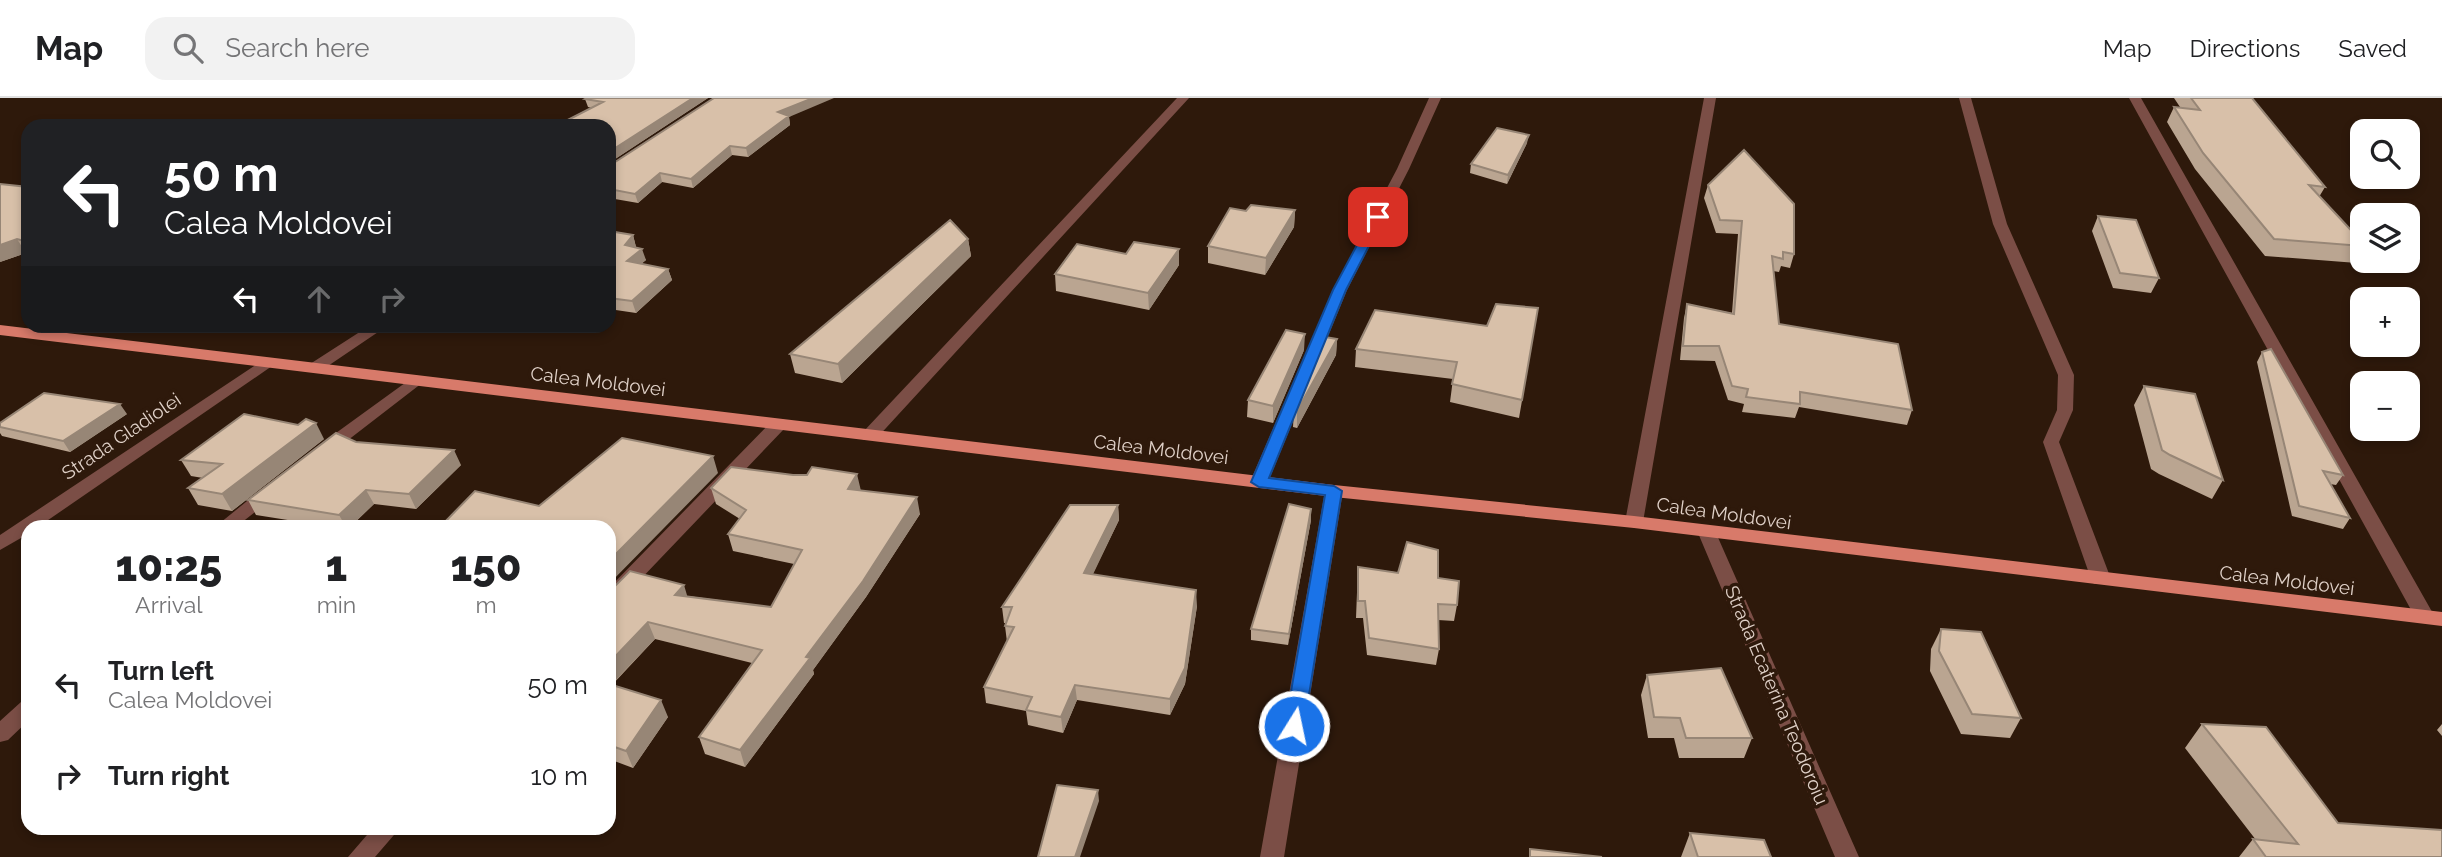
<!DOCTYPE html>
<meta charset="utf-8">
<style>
:root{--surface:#fff;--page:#f2f2f2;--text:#202124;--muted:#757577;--line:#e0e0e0}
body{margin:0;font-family:Raleway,sans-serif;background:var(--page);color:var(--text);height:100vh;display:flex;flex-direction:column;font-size:26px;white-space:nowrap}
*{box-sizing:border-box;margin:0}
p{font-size:23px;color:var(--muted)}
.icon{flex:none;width:38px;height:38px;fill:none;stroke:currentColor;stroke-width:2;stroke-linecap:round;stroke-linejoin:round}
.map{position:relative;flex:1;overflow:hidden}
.drawer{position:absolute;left:21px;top:422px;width:595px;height:315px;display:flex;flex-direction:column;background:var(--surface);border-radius:21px;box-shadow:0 4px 10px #0003}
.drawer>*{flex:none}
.top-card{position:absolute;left:21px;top:21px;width:595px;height:214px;border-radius:21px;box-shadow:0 4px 10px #0003;background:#202124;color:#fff;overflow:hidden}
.fabs{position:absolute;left:2350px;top:21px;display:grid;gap:14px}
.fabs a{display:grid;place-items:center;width:70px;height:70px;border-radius:14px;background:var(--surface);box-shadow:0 4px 10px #0003;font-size:35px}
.pin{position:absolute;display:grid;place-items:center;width:60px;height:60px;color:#fff;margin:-30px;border-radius:14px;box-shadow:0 4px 10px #0006}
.me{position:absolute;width:77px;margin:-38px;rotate:10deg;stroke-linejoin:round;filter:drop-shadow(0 0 5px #0008)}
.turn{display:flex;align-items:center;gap:24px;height:147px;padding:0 28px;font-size:32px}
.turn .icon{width:91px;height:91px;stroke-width:2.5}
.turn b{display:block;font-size:49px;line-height:60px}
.lanes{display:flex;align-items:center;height:66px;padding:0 28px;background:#0003;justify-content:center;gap:35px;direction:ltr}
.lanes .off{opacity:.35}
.eta{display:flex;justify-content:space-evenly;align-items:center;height:119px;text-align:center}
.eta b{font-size:42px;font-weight:800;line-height:49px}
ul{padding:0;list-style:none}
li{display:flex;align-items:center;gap:21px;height:91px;padding:0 28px}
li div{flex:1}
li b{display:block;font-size:26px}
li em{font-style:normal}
header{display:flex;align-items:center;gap:42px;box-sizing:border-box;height:98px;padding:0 35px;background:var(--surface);border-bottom:2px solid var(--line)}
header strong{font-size:33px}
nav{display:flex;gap:38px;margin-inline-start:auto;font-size:24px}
.search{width:490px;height:63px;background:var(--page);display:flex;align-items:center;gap:18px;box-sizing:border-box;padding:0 24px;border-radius:21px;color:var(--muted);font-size:26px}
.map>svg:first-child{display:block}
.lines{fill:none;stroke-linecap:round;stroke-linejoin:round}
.minor{fill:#7b4e46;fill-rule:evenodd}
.primary{fill:#d87a6a;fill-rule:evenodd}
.wall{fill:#baa591}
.shaded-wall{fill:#978676}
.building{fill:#d8c0a9;stroke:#978676;stroke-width:2}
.route{fill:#1a73e8;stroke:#114b97;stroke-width:2}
.labels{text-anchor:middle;stroke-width:7;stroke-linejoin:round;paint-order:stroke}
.street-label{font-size:19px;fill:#dfd0c7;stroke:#2e190b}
</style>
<header>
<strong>Map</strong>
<div class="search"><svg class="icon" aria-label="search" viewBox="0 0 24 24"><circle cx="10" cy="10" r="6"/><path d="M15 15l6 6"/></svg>Search here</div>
<nav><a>Map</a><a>Directions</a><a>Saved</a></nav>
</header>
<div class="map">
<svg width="2442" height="759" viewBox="0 0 2442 759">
<rect width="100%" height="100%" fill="#2e190b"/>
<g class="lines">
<path class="minor" d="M 1177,0 L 1189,0 L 875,342 L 863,342 L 861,338 L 863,334 Z
M 1429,0 L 1441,0 L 1409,71 L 1347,192 L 1268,384 L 1265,388 L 1253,388 L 1250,384 L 1333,192 L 1397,71 Z
M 1704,0 L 1716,0 L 1643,424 L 1634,430 L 1625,424 Z
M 1959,0 L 1971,0 L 2007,126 L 2074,277 L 2073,312 L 2059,344 L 2111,481 L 2108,486 L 2094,486 L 2091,481 L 2043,344 L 2057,312 L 2058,277 L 1993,126 Z
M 2129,0 L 2141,0 L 2435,519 L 2432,524 L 2418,524 L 2415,519 Z
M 369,228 L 387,228 L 322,272 L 310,272 L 308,269 L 310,266 Z
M 266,260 L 274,265 L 272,268 L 38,429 L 28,429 L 28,436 L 0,452 L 0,437 Z
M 416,277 L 424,282 L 422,285 L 330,356 L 318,356 L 315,352 L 318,348 Z
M 779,321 L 785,322 L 787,326 L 785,330 L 616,507 L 609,509 L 609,490 L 773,322 Z
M 1334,387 L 1343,393 L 1284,759 L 1260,759 L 1325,393 Z
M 268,389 L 277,395 L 274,399 L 236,429 L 215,429 L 262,391 Z
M 1707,429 L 1716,435 L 1859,759 L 1835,759 L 1698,435 Z
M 28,602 L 28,623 L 8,642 L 0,644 L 0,623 L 21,604 Z
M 373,730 L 400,730 L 375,759 L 348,759 Z"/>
<path class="primary" d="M 0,227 L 1334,387 L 1634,418 L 2442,514 L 2442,528 L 1634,430 L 1334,399 L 0,237 Z"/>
</g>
<path class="wall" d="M 708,0 L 609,65 L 609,28 L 592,10 L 588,9 L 585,1 Z
M 2174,0 L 2252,0 L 2325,89 L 2319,99 L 2362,144 L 2362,156 L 2357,165 L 2265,158 L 2195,71 L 2167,24 L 2174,9 L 2180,9 Z
M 789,19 L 790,27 L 748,59 L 732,57 L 693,90 L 662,84 L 638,105 L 609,100 L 609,68 Z
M 1527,45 L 1507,86 L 1470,75 L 1471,66 Z
M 1708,87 L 1794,156 L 1790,170 L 1781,168 L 1779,174 L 1773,173 L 1779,226 L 1912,312 L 1907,327 L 1799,309 L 1795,320 L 1742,314 L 1744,306 L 1728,302 L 1715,263 L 1680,262 L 1684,220 L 1687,206 L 1732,215 L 1738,136 L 1716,135 L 1704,100 Z
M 28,89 L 28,156 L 26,155 L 0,164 Z
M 1295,112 L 1294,129 L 1265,177 L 1208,165 L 1208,148 L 1246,113 Z
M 2098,118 L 2159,180 L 2151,195 L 2113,190 L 2092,133 Z
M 609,133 L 633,137 L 636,149 L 646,162 L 641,166 L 668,171 L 672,182 L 636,215 L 609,211 Z
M 968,141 L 971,158 L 842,285 L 795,275 L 790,256 Z
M 1179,167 L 1149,212 L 1056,193 L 1055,176 Z
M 1538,210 L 1519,320 L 1450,304 L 1453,281 L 1355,269 L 1356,251 L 1487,228 Z
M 1337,241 L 1336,257 L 1297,330 L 1293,329 L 1294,312 Z
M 1304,252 L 1273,325 L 1247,319 L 1248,302 Z
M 2262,254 L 2343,377 L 2336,387 L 2330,386 L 2350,420 L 2343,431 L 2292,418 L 2257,264 Z
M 2144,288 L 2223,382 L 2212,401 L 2159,376 L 2151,371 L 2134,307 Z
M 127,316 L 70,354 L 2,338 L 0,335 L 0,325 Z
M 324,341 L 232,413 L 198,407 L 188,390 L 203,380 L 191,378 L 181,362 Z
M 356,344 L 461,367 L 416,411 L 374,406 L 350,429 L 332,429 L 256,417 L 248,402 Z
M 711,390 L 861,393 L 920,416 L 866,499 L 813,572 L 814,576 L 745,669 L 705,656 L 699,639 L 752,565 L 655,541 L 612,587 L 668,619 L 633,670 L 609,661 L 609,493 L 688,498 L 771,509 L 794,466 L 733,453 L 728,436 L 740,421 L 716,406 Z
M 1118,407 L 1119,422 L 1092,477 L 1197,508 L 1185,586 L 1170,617 L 1077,602 L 1063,635 L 1028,627 L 1026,613 L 986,605 L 984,589 L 1007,544 L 1005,528 L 1006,525 L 1004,525 L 1002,509 Z
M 1311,411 L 1311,422 L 1288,547 L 1251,542 L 1251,531 Z
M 1358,469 L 1438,480 L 1457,507 L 1454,523 L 1438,522 L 1439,551 L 1436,567 L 1367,557 L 1363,520 L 1356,520 Z
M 1941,531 L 2021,620 L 2010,640 L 1961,636 L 1930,573 L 1931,551 Z
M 1647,577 L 1752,640 L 1744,660 L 1679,660 L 1674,640 L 1648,640 L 1641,597 Z
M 2202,626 L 2338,725 L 2442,759 L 2239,759 L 2253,741 L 2256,742 L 2185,650 Z
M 2442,626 L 2442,638 L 2437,632 Z
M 1690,735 L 1771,759 L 1681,759 Z"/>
<path class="shaded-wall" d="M 693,0 L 708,0 L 609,65 L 609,54 Z
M 813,0 L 834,0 L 789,19 L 790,27 L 748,59 L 746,50 L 778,14 Z
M 1529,37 L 1527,45 L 1507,86 L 1508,77 Z
M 730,48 L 732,57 L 693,90 L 691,81 Z
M 660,75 L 662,84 L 638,105 L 635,96 Z
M 1295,112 L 1294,129 L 1265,177 L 1266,160 Z
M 633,137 L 636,149 L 629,158 L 625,147 Z
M 17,141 L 26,155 L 0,164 L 0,147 Z
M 968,141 L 971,158 L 842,285 L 838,266 Z
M 642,151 L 646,162 L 630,175 L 627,163 Z
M 1179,151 L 1179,167 L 1149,212 L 1148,195 Z
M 668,171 L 672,182 L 636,215 L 632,203 Z
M 1305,236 L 1304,252 L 1273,325 L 1273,308 Z
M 1337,241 L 1336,257 L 1297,330 L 1297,313 Z
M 120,306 L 127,316 L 70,354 L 63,343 Z
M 316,325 L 324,341 L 232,413 L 222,396 Z
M 454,352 L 461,367 L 416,411 L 409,396 Z
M 713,358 L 718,375 L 609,486 L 609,463 Z
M 857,376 L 861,393 L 848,391 Z
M 366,392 L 374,406 L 350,429 L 346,429 L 339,417 Z
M 917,399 L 920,416 L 866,499 L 813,572 L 814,576 L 745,669 L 740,652 Z
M 1118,407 L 1119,422 L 1086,491 L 1084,475 Z
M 1311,411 L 1311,422 L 1288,547 L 1289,536 Z
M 684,487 L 689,504 L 675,497 Z
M 1196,492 L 1197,508 L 1185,586 L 1170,617 L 1170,601 Z
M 648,524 L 655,541 L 609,589 L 609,565 Z
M 1075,587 L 1077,602 L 1063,635 L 1061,619 Z
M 661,602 L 668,619 L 633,670 L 626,653 Z
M 1098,692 L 1099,703 L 1080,759 L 1075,759 Z"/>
<path class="building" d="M 587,0 L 693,0 L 609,54 L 609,28 L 556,28 L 603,4 L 585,1 Z
M 714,0 L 813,0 L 778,14 L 789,18 L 746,50 L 730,48 L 691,81 L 660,75 L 635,96 L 609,91 L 609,68 Z
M 2191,0 L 2252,0 L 2325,89 L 2309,87 L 2362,144 L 2362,148 L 2274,141 L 2203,55 L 2174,9 L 2200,12 Z
M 1497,30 L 1529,37 L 1508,77 L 1471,66 Z
M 1744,52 L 1794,106 L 1794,156 L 1783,154 L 1783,161 L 1772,158 L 1779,226 L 1898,246 L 1912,312 L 1800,294 L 1800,306 L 1746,299 L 1748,291 L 1732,288 L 1719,248 L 1683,248 L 1687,206 L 1734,216 L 1742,123 L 1720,122 L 1708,87 Z
M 0,86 L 28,89 L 28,144 L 17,141 L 0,147 Z
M 1251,107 L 1295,112 L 1266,160 L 1208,148 L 1230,110 L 1246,113 Z
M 2098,118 L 2136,122 L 2159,180 L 2120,175 Z
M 950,122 L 968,141 L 838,266 L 790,256 Z
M 609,133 L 633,137 L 625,147 L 642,151 L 627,163 L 668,171 L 632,203 L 609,200 Z
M 1134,144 L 1179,151 L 1148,195 L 1055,176 L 1077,146 L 1126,156 Z
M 1496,206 L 1538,210 L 1522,302 L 1452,286 L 1457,264 L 1356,251 L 1375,212 L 1487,228 Z
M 1286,232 L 1305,236 L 1273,308 L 1248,302 Z
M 1325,239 L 1337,241 L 1297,313 L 1294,312 Z
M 2271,251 L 2343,377 L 2323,373 L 2350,420 L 2299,408 L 2262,254 Z
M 2144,288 L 2195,296 L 2223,382 L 2170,357 L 2162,352 Z
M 44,295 L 120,306 L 63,343 L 0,329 L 0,325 Z
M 244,316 L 298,327 L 306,321 L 316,325 L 222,396 L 188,390 L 222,366 L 181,362 Z
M 336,335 L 356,344 L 454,352 L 409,396 L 366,392 L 339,417 L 248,402 Z
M 622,340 L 713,358 L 609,463 L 609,429 L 440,429 L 475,393 L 539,408 Z
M 731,369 L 793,377 L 807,377 L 812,369 L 857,376 L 848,391 L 917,399 L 863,483 L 806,559 L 810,560 L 740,652 L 699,639 L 762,552 L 648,524 L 609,565 L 609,493 L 611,492 L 630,473 L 684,487 L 675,497 L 771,509 L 802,452 L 728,436 L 746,412 L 711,390 Z
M 1289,406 L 1311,411 L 1289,536 L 1251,531 Z
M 1070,407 L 1118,407 L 1084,475 L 1196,492 L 1185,570 L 1170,601 L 1075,587 L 1061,619 L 1026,612 L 1032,599 L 984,589 L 1014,529 L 1005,528 L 1012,509 L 1002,509 Z
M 1407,444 L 1438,452 L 1438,480 L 1459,483 L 1457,507 L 1438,506 L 1439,551 L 1369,540 L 1365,503 L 1358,503 L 1358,469 L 1398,475 Z
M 1941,531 L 1981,534 L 2021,620 L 1972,616 L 1939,553 Z
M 1721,570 L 1752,640 L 1686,640 L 1680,620 L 1654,619 L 1647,577 Z
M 609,586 L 661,602 L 626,653 L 609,647 Z
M 2202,626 L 2266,629 L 2338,725 L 2442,732 L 2442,759 L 2266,759 L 2253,741 L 2298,746 Z
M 1057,687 L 1098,692 L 1075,759 L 1038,759 Z
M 1690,735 L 1764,742 L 1771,759 L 1698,759 Z
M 1530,751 L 1602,759 L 1530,759 Z"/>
<path class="route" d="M 1378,116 L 1384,119 L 1346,192 L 1269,380 L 1334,388 L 1342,393 L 1304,628 L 1301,634 L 1288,634 L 1285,628 L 1325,397 L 1259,389 L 1251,384 L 1333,192 L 1372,119 Z"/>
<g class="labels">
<g class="street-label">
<text transform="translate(598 283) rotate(7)" y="7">Calea Moldovei</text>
<text transform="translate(121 338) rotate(-34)" y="7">Strada Gladiolei</text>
<text transform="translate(1161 351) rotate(7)" y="7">Calea Moldovei</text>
<text transform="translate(1724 415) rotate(8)" y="7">Calea Moldovei</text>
<text transform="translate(2287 482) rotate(7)" y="7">Calea Moldovei</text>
<text transform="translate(1777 597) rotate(67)" y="7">Strada Ecaterina Teodoroiu</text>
</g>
</g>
</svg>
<div class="fabs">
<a><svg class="icon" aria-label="search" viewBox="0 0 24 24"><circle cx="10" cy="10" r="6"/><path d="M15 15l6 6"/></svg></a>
<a><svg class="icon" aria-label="layers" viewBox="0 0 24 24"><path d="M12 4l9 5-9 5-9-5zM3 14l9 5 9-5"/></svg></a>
<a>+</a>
<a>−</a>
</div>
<div class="pin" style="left:1378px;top:119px;background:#d93025"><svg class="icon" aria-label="arrive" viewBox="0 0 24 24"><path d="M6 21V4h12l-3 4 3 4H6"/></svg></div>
<svg class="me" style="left:1294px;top:628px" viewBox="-20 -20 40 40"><circle r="17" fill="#1a73e8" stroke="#fff" stroke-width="3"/><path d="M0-11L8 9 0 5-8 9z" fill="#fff"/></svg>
<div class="top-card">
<div class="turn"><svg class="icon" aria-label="left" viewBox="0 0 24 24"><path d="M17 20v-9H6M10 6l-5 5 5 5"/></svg><div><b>50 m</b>Calea Moldovei</div></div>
<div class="lanes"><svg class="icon" aria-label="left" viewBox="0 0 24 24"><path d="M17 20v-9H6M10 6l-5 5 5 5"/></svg><svg class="icon off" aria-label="ahead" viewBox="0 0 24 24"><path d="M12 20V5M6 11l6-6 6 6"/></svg><svg class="icon off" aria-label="right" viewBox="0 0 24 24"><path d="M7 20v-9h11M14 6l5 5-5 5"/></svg></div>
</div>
<section class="drawer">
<div class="eta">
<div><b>10:25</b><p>Arrival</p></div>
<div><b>1</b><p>min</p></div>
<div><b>150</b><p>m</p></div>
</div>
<ul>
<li><svg class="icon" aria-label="left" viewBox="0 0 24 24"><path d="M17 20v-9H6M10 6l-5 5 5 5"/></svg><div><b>Turn left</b><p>Calea Moldovei</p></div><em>50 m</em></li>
<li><svg class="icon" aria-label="right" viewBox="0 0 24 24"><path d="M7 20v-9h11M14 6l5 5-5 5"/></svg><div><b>Turn right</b></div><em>10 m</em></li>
</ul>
</section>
</div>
